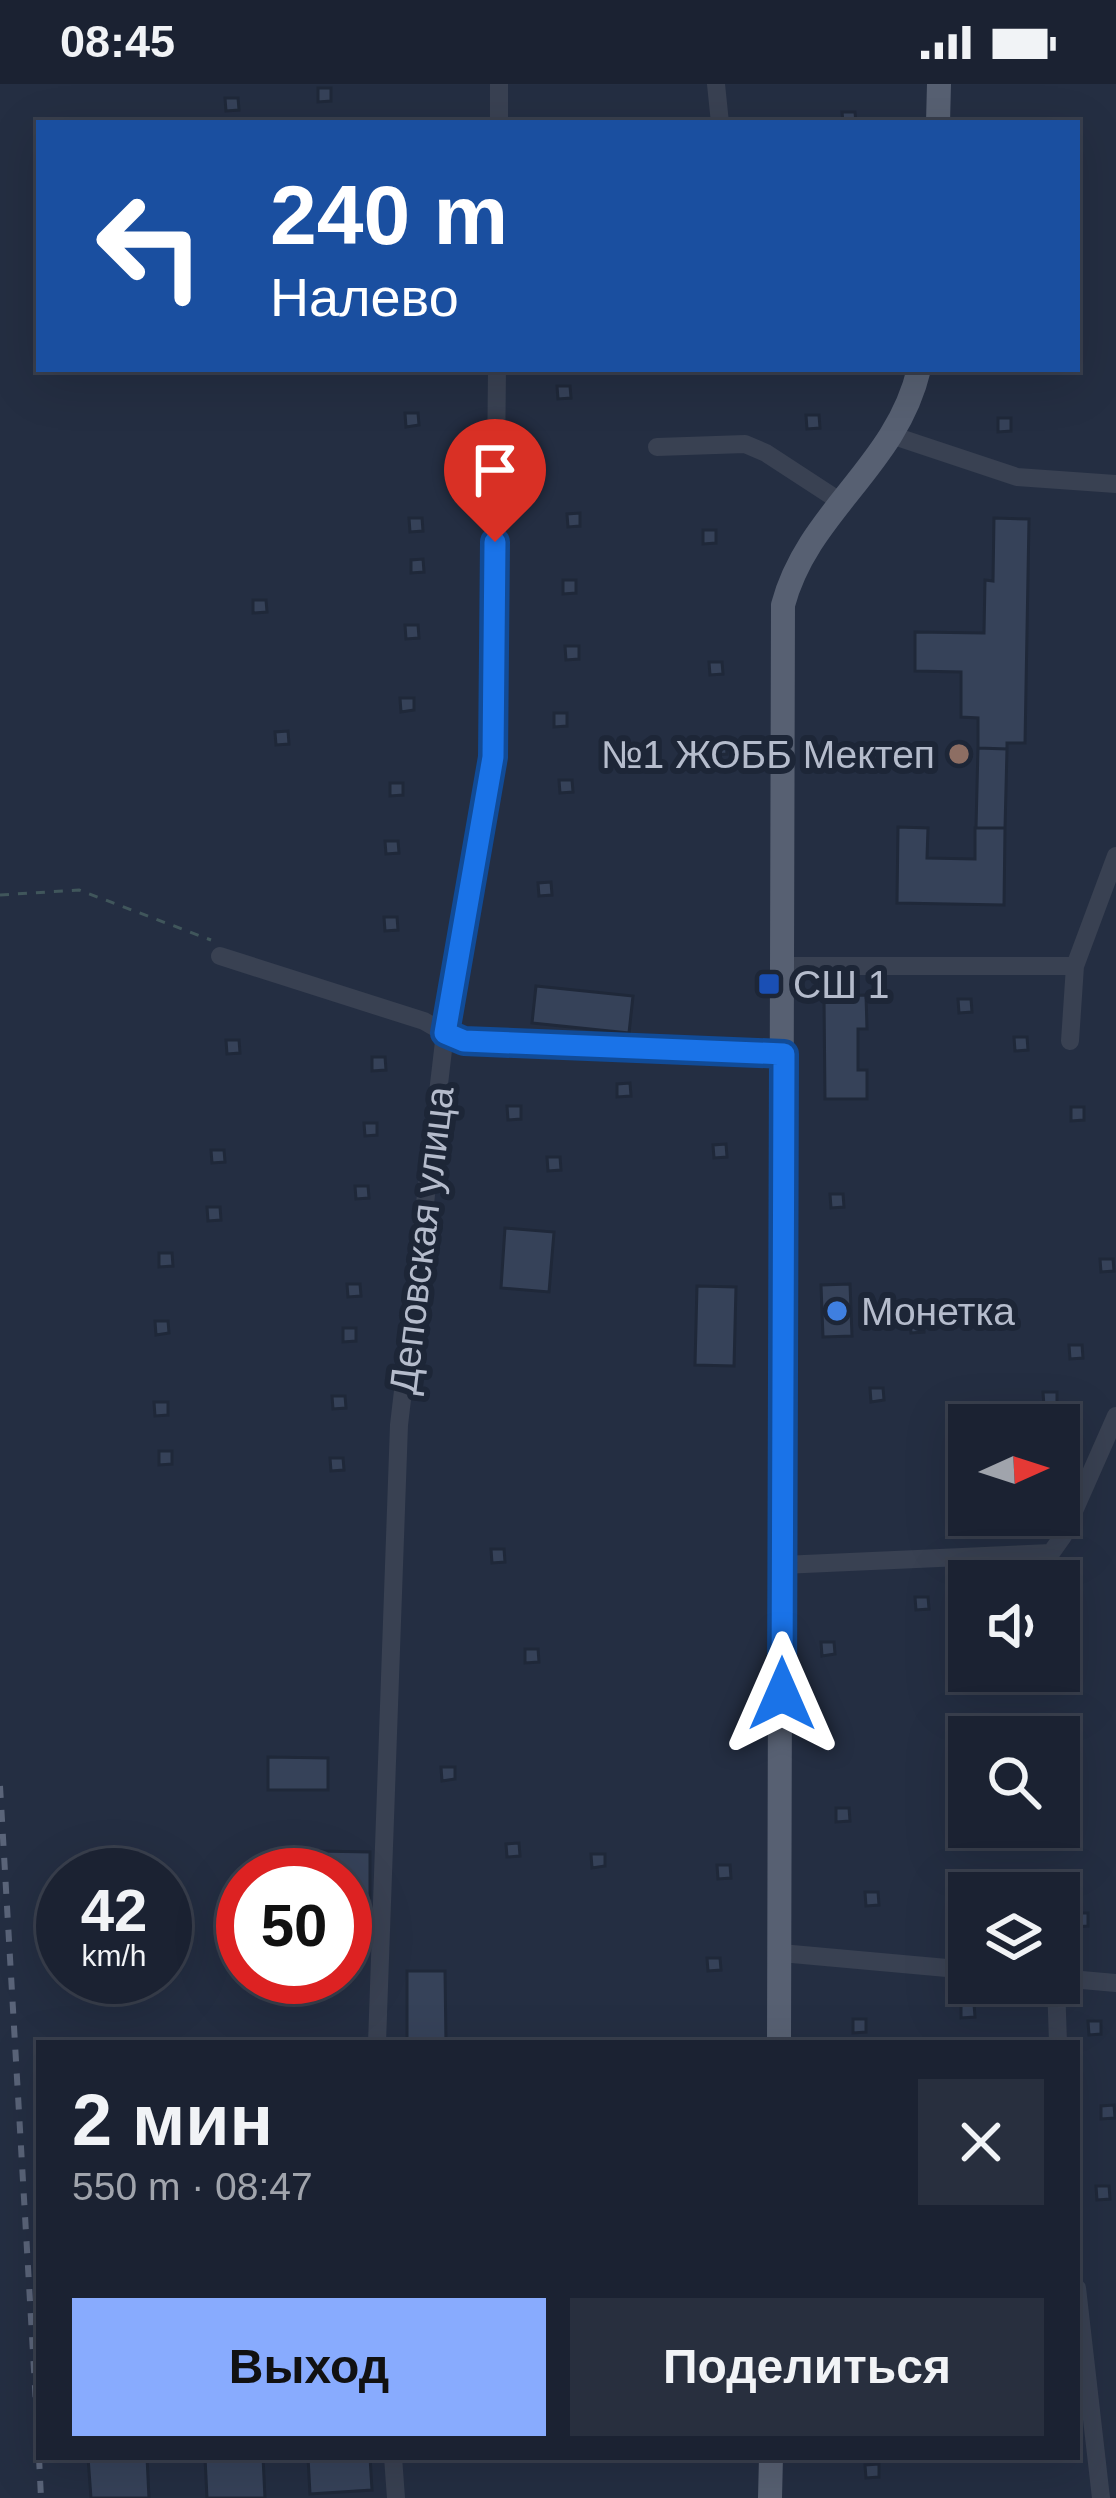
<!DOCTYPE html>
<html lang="ru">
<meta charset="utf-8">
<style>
:root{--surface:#1b2232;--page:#282f3e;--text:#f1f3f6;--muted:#a0a4ac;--line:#393f4d;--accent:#88abfe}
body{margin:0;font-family:Arial,sans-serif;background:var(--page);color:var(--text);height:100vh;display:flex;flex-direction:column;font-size:45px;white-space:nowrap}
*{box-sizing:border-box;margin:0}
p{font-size:39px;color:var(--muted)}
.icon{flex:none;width:66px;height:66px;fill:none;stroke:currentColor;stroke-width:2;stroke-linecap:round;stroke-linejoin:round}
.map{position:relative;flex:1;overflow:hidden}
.panel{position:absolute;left:36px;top:1956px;width:1044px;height:420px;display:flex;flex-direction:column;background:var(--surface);border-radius:0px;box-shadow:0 12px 48px #0002,0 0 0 3px var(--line)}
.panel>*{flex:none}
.guide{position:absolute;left:36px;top:36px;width:1044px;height:252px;border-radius:0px;box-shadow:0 12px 48px #0002,0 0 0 3px var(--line);background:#1a4fa0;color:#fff;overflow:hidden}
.needle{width:78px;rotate:87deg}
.fabs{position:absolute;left:948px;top:1320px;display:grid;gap:24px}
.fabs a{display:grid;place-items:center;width:132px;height:132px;border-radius:0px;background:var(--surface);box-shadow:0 12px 48px #0002,0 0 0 3px var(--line);font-size:60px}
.speed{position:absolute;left:36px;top:1764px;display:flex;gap:24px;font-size:60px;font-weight:700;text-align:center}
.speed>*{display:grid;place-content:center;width:156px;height:156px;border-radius:50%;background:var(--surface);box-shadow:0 12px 48px #0002,0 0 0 3px var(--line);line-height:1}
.speed small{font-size:30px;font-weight:400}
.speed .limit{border:18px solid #d22;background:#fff;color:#111}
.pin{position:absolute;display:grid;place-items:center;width:102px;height:102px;color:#fff;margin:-123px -51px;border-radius:50% 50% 50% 0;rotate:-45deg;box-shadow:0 0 12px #0007}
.pin .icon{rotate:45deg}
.me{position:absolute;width:132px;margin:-66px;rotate:0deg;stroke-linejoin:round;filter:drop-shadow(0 0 9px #0008)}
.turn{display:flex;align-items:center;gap:42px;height:252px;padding:0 36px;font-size:54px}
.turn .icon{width:156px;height:156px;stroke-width:2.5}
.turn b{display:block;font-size:84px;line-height:102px}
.round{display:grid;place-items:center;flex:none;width:126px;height:126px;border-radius:0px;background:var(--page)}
.headline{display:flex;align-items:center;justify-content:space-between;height:204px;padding:0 36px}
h1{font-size:72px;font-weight:700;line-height:90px}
.action{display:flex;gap:24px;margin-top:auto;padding:24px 36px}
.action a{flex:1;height:138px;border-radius:0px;background:var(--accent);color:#111;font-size:48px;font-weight:700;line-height:138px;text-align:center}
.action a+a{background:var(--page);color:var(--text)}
.status{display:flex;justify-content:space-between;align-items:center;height:84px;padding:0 60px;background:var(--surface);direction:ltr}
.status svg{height:33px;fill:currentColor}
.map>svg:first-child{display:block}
.building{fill:#364259;stroke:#1f2839;stroke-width:3}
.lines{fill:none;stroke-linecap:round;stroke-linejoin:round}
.path{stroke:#40565b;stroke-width:3;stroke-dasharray:9 9;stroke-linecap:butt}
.minor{stroke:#394152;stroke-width:18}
.major{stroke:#576072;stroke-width:24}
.rail{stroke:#5a6479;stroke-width:6;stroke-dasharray:12 12;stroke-linecap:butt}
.route-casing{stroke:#114b97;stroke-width:30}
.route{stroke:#1a73e8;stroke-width:21}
.education-dot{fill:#8d6e63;stroke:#1d2637;stroke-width:4.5}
.transit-dot{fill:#1a4fb4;stroke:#1d2637;stroke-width:4.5}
.shop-dot{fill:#3f7fe0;stroke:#1d2637;stroke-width:4.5}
.labels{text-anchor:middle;stroke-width:12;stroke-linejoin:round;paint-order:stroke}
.poi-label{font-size:39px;fill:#b5bccc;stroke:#1d2637;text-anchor:start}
.street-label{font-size:39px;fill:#b5bccc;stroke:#1d2637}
</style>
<div class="status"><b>08:45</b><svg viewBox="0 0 49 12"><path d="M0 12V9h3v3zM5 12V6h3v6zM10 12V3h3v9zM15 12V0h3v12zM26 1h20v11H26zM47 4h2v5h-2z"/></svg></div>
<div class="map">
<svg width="1116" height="2414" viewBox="0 0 1116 2414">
<rect width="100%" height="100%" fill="#242e42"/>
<path class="building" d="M 318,4 L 331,4 L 331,17 L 318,18 Z
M 225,14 L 238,14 L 239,26 L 226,27 Z
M 842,28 L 855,28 L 856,39 L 843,39 Z
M 557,302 L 570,302 L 571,314 L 558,315 Z
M 405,329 L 418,329 L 419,341 L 406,343 Z
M 806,331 L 819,331 L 820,344 L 807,345 Z
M 998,334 L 1011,334 L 1011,347 L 998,348 Z
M 580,429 L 580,442 L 568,443 L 567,430 Z
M 409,434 L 422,434 L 423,447 L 410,448 Z
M 994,434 L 1029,435 L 1025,659 L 1007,659 L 1007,665 L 978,664 L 978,634 L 961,633 L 961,588 L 915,587 L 915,548 L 984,549 L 985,496 L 993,497 Z
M 703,446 L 716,446 L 716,459 L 703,460 Z
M 423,475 L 424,488 L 411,489 L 411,476 Z
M 563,496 L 576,496 L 576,509 L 563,510 Z
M 253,516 L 266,516 L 267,528 L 253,529 Z
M 405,541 L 418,541 L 419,554 L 406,555 Z
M 565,562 L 579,562 L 579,575 L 566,576 Z
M 709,578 L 722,578 L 723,590 L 710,591 Z
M 400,614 L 414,614 L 414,626 L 401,628 Z
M 554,629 L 567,629 L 567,642 L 554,643 Z
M 288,647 L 289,660 L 276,661 L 275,648 Z
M 726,657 L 727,670 L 714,671 L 713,658 Z
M 978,664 L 1007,665 L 1005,744 L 976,744 Z
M 559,696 L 572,696 L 573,708 L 560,709 Z
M 390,699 L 403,699 L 403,711 L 390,712 Z
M 898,743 L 928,744 L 927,774 L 975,775 L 975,744 L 1005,744 L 1004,821 L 897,819 Z
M 385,757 L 398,757 L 399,769 L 386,770 Z
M 551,798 L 552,811 L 539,812 L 538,799 Z
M 384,833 L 397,833 L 398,846 L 385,847 Z
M 536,902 L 633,912 L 629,949 L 532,939 Z
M 866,911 L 867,945 L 858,945 L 858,986 L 867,986 L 867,1015 L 825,1015 L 824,912 Z
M 958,915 L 971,915 L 972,928 L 959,929 Z
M 1014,953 L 1027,953 L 1028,966 L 1015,967 Z
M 226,956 L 239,956 L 240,969 L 227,970 Z
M 372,973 L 385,973 L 386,986 L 372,987 Z
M 630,999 L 631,1012 L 617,1013 L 617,1000 Z
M 507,1022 L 521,1022 L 521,1035 L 508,1036 Z
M 1071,1023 L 1084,1023 L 1084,1036 L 1071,1037 Z
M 364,1039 L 377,1039 L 377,1051 L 365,1052 Z
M 726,1060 L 727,1073 L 714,1074 L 713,1061 Z
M 211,1066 L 224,1066 L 225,1078 L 212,1079 Z
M 547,1073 L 560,1073 L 561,1086 L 548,1087 Z
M 355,1102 L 368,1102 L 369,1114 L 356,1115 Z
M 830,1110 L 843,1110 L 844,1123 L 831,1124 Z
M 207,1123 L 220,1123 L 221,1136 L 208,1137 Z
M 505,1144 L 554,1148 L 549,1208 L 501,1204 Z
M 159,1169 L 172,1169 L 173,1182 L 159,1183 Z
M 1100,1175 L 1113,1175 L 1114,1187 L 1101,1188 Z
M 347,1200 L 360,1200 L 361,1212 L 348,1213 Z
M 850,1200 L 852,1252 L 823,1253 L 821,1201 Z
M 697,1202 L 736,1203 L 734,1282 L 695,1281 Z
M 910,1236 L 923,1236 L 924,1248 L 911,1249 Z
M 155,1237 L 168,1237 L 169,1249 L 156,1251 Z
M 343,1244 L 356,1244 L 356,1257 L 343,1258 Z
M 1069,1261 L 1082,1261 L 1083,1274 L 1070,1275 Z
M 870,1304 L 883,1304 L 884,1316 L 871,1318 Z
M 1043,1308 L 1057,1308 L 1057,1320 L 1044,1322 Z
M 332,1312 L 345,1312 L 346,1324 L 333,1325 Z
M 154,1318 L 168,1318 L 168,1331 L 155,1332 Z
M 159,1367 L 172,1367 L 172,1380 L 159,1381 Z
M 330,1374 L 343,1374 L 344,1386 L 331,1387 Z
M 491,1465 L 504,1465 L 505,1478 L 492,1479 Z
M 915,1513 L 928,1513 L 929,1525 L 916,1526 Z
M 1061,1527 L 1074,1527 L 1075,1539 L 1062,1540 Z
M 821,1558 L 834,1558 L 835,1570 L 822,1572 Z
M 525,1565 L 538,1565 L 539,1578 L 525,1579 Z
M 268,1673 L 328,1674 L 328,1706 L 268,1706 Z
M 441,1683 L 455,1683 L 455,1695 L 442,1697 Z
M 836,1724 L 849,1724 L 850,1737 L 836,1738 Z
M 519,1759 L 520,1772 L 507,1773 L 506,1760 Z
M 316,1767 L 370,1768 L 370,1814 L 345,1813 L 345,1791 L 316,1791 Z
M 591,1770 L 605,1770 L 605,1782 L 592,1784 Z
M 717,1781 L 730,1781 L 731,1794 L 718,1795 Z
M 865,1808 L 878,1808 L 879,1821 L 866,1822 Z
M 1074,1829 L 1088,1829 L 1088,1842 L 1075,1843 Z
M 707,1874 L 720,1874 L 721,1886 L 708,1887 Z
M 407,1887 L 445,1887 L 446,1959 L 407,1959 Z
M 961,1920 L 974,1920 L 975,1933 L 961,1934 Z
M 853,1935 L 866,1935 L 866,1948 L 853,1949 Z
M 1088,1937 L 1101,1937 L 1101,1950 L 1089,1951 Z
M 1114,2021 L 1115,2034 L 1101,2035 L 1101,2022 Z
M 1096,2102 L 1109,2102 L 1110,2115 L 1097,2116 Z
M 88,2373 L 147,2373 L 149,2414 L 91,2414 Z
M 205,2373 L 263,2373 L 265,2414 L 207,2414 Z
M 308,2373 L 370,2373 L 372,2406 L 310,2410 Z
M 879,2380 L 879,2393 L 866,2394 L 865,2381 Z"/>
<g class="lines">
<path class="path" d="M 0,811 L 79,806 L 211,856"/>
<path class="minor" d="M 716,0 L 720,39
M 499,39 L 499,0
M 894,352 L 1017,393 L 1116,400
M 657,363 L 745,360 L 766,369 L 841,418
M 220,872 L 424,937 L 457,956 L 784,970
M 785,882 L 1075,882
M 1070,957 L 1075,882 L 1116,772
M 782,1481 L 1051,1469 L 1063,1452 L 1116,1332
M 781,1869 L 969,1886
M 1059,1894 L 1116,1899
M 1056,1899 L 1058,1959
M 377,1959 L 399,1341 L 445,949 L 493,673 L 497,285
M 1077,2204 L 1101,2414
M 393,2373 L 396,2414"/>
<path class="major" d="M 938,39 L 939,0
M 779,1959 L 783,521 C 808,427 896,383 919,285
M 770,2414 L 771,2373"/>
<path class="rail" d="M 0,1702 L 39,2372
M 39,2373 L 41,2414"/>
</g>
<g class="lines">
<defs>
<path id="route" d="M 495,458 L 493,673 L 445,949 L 464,957 L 784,970 L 782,1610"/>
</defs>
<use href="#route" class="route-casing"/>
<use href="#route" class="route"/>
</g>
<circle class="education-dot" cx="959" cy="670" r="12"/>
<rect class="transit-dot" x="757" y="888" width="24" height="24" rx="6"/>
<circle class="shop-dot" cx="837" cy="1227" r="12"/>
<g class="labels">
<g class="poi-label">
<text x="935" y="684" text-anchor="end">№1 ЖОББ Мектеп</text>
<text x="793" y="914">СШ 1</text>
<text x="861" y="1241">Монетка</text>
</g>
<g class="street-label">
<text transform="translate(421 1156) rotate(-83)" y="14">Деповская улица</text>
</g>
</g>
</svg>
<div class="fabs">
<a><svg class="needle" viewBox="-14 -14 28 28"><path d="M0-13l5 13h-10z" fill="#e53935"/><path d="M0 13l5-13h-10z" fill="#a0a4ac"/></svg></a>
<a><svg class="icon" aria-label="sound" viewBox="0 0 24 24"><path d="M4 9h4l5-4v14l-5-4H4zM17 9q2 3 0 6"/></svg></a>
<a><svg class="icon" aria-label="search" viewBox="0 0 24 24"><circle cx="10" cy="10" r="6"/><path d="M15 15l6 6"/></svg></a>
<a><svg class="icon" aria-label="layers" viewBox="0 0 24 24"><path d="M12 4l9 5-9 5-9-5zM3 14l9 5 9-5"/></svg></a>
</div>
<div class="speed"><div>42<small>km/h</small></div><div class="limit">50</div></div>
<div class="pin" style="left:495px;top:458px;background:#d93025"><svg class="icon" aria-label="arrive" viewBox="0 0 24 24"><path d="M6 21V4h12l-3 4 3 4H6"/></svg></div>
<svg class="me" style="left:782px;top:1610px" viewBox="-20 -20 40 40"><path d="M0-17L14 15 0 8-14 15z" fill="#1a73e8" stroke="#fff" stroke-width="4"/></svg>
<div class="guide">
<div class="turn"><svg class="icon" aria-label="left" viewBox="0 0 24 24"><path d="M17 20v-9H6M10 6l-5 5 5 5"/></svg><div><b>240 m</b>Налево</div></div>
</div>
<section class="panel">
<div class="headline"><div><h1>2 мин</h1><p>550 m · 08:47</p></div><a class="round"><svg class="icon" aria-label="close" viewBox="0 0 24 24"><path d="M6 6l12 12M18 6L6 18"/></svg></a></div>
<div class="action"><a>Выход</a><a>Поделиться</a></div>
</section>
</div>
